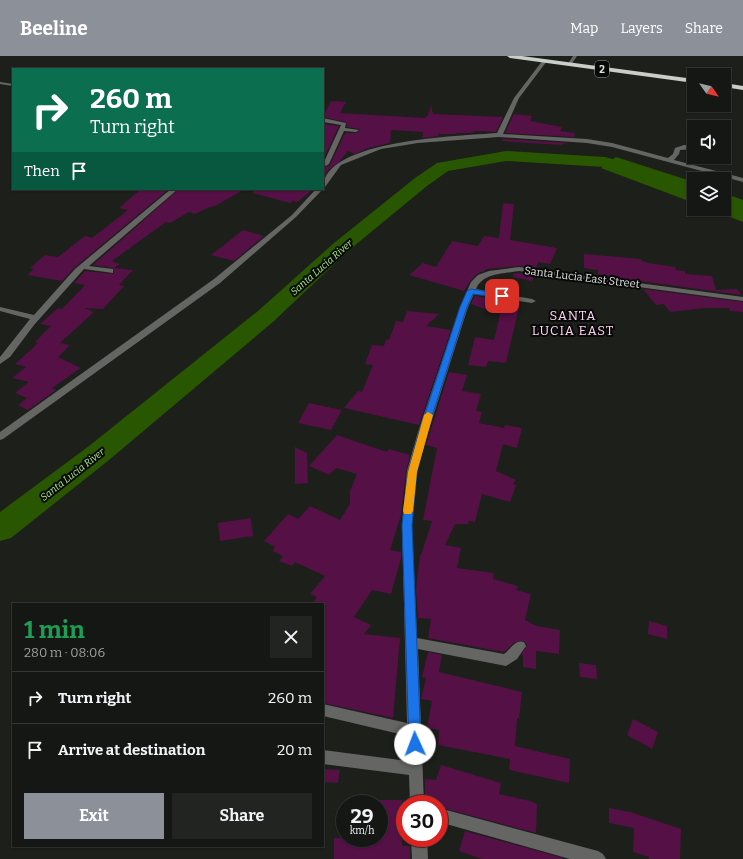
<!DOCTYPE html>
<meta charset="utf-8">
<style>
:root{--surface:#151714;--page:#222422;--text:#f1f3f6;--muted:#9d9fa0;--line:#343634;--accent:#8c9099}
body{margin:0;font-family:Bitter,serif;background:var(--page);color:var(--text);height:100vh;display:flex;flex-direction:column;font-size:15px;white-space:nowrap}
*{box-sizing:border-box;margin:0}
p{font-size:13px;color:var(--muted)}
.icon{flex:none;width:22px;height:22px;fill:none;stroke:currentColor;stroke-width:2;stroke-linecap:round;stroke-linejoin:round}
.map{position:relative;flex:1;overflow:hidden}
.panel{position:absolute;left:12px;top:547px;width:312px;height:244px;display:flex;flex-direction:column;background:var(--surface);border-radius:0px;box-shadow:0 1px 3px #0004,0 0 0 1px var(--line)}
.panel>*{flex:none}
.banner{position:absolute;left:12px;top:12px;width:312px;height:122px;border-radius:0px;box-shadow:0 1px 3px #0004,0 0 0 1px var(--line);background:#0b6e4f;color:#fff;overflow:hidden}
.needle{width:26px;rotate:124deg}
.controls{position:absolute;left:687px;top:12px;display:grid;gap:8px}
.controls a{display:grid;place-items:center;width:44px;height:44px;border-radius:0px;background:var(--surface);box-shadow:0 1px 3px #0004,0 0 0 1px var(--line);font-size:20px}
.speed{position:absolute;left:336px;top:739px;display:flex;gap:8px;font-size:20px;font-weight:700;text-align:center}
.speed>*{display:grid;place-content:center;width:52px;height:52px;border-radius:50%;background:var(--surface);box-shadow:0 1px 3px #0004,0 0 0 1px var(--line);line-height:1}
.speed small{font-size:10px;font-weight:400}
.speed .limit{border:6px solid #d22;background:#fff;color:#111}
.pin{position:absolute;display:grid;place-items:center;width:34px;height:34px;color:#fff;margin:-17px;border-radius:8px;box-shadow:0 2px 6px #0006}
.me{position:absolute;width:44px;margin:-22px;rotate:358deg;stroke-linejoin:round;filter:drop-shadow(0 0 3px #0008)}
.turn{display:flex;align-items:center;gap:14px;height:84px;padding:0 12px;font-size:18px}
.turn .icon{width:52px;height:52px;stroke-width:2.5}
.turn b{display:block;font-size:28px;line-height:34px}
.then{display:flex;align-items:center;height:38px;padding:0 12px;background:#0003;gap:8px;font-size:15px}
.round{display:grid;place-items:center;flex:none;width:42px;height:42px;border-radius:0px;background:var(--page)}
.summary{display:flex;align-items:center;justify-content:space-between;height:68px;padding:0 12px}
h1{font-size:24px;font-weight:700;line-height:30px;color:#1e9e55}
.action{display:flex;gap:8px;margin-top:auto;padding:8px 12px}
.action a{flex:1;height:46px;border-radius:0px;background:var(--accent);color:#fff;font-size:16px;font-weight:700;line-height:46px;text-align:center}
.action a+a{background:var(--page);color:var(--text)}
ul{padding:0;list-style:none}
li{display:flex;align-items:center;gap:12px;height:52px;padding:0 12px;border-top:1px solid var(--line)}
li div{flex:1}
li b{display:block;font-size:15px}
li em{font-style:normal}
header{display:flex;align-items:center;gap:24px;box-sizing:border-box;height:56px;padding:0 20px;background:var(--accent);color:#fff}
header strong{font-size:19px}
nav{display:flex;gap:22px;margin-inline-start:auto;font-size:14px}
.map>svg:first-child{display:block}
.water{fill:#295601}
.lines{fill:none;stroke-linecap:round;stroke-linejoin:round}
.river{fill:#295601;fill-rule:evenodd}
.building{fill:#551046}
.minor{fill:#656664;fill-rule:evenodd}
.highway{fill:#cacec8;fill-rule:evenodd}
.route{fill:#1a73e8;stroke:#114b97}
.slow{fill:#f59e0b}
.labels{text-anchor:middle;stroke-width:4;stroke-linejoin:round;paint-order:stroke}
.shield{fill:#070807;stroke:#9ea09e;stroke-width:1}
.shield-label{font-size:10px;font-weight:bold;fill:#dfe1de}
.far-water-label{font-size:10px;font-style:italic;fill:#a8ea84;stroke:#070807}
.street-label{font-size:11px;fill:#dfe1de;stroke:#070807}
.quarter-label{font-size:13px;letter-spacing:1px;fill:#fdd3ef;stroke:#070807}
</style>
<header>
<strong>Beeline</strong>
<nav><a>Map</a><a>Layers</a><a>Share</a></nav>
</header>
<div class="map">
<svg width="743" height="803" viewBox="0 0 743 803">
<rect width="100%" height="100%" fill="#1c1f1a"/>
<path class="water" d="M 616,101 L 694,126 L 694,147 L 601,112 Z
M 724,137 L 743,144 L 743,166 L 709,153 L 724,153 Z"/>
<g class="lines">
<path class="river" d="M 506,95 L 605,101 L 667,118 L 694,129 L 694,142 L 655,126 L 604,111 L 506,105 L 448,115 L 427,130 L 348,195 L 274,265 L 109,404 L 11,482 L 0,485 L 0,456 L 89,390 L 258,255 L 334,187 L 415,122 L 437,107 Z"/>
</g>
<path class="building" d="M 331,45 L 346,46 L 340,57 L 425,62 L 428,59 L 431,49 L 433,58 L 503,61 L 496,76 L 477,75 L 470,77 L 456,77 L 455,78 L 438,78 L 439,80 L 422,82 L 423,76 L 391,74 L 390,87 L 368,92 L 355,98 L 348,95 L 338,107 L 328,114 L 323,125 L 323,110 L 327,111 L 330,109 L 345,77 L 356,77 L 360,74 L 359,73 L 347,71 L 346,66 L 323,61 Z
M 514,58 L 532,60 L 530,65 L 562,71 L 560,75 L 575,77 L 574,81 L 505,77 Z
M 323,68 L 339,70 L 323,104 Z
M 503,83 L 570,87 L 562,88 L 562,89 L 545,88 L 502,85 Z
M 141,133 L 169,133 L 74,212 L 62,225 L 27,219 L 34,213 L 30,212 L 45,199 L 58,201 L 85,180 L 92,182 L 128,154 L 119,152 Z
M 179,133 L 245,133 L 215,150 L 207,152 L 195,158 L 189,156 L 170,167 L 166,166 L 112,205 L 120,208 L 114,212 L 133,214 L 119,229 L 124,230 L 103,253 L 84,252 L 94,256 L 60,287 L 70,289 L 58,301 L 81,312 L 52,332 L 56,334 L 28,354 L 18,349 L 27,342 L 15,337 L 29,326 L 12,322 L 26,311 L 15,308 L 38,287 L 35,286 L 51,270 L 40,268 L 58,252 L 62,253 L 85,229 L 74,227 L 85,215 L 114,218 L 113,212 L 93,209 Z
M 254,133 L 314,133 L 297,146 L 293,145 L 290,147 L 253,137 Z
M 503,147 L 514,148 L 510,184 L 557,192 L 550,208 L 538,206 L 536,212 L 519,210 L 487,213 L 477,218 L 470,225 L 464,235 L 409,219 L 423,207 L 436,211 L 452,185 L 478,190 L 484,180 L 499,182 Z
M 243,174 L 264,180 L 234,205 L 211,199 Z
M 584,198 L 641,203 L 642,205 L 648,207 L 676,211 L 675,214 L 685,215 L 685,218 L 712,220 L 716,234 L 737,233 L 742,239 L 603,220 L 603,219 L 598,218 L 598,214 L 584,212 Z
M 519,217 L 534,219 L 532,225 L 513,221 L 513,218 Z
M 643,233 L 743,246 L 743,256 L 730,255 L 729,252 L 705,252 L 670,256 L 664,248 L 656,249 Z
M 475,240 L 520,247 L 506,307 L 488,305 L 486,311 L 468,309 L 475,281 L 494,284 L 500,258 L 471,248 Z
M 407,255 L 439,258 L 426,270 L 451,274 L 419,369 L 344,352 L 358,335 L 362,336 L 373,309 L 365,308 L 372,289 L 384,290 L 386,283 L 389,284 L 396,265 L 403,266 Z
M 449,316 L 467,319 L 462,335 L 481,338 L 476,355 L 482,356 L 479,367 L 504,372 L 505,369 L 522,372 L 517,392 L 503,388 L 496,415 L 516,424 L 513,428 L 516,429 L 510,446 L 482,438 L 475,466 L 469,465 L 468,468 L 455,468 L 445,489 L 461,492 L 457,512 L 494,517 L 493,523 L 518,530 L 516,534 L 531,538 L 525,564 L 537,570 L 560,574 L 559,598 L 536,595 L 536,613 L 523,611 L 523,599 L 521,599 L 527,589 L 524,585 L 515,586 L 504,596 L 428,582 L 431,563 L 418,562 L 416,533 L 420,499 L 421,499 L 432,465 L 423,464 L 437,392 L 426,389 Z
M 309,347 L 342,354 L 331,374 L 298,367 Z
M 337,379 L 387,396 L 389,393 L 410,399 L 406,415 L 401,459 L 390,494 L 401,496 L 401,502 L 391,538 L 372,534 L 354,561 L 371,569 L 364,578 L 400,582 L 393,662 L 323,647 L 323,548 L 312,548 L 317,541 L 310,538 L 325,520 L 295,506 L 292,510 L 279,505 L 283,500 L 272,495 L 275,491 L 264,485 L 288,458 L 298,463 L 310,450 L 340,464 L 350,448 L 350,435 L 357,418 L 336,412 L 329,419 L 309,410 Z
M 295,391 L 307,397 L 308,427 L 295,428 Z
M 251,462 L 253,480 L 220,485 L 218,467 Z
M 649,565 L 667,570 L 667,583 L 648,578 Z
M 428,596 L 442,599 L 439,616 L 522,636 L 519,662 L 517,662 L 515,690 L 570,703 L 569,727 L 509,714 L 510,703 L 438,689 L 439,674 L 427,672 L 432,645 L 421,643 L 426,622 L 422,621 Z
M 579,607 L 596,609 L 597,623 L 580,621 Z
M 633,663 L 658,676 L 652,693 L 627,679 Z
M 441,709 L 501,727 L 499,738 L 530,745 L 537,748 L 536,777 L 439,751 L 439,748 L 425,748 L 425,723 L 436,724 Z
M 323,713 L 340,714 L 338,727 L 323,726 Z
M 379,744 L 402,744 L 402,790 L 410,790 L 410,803 L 334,803 L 334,782 L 379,782 Z
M 609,752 L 630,756 L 681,773 L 680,803 L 649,803 L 649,801 L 633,796 L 634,772 L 609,767 Z
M 465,775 L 563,802 L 562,803 L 482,803 L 459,795 Z"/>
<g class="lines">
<path class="minor" d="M 573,0 L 577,0 L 571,9 L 567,9 Z
M 543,4 L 547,5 L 519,42 L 503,78 L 587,83 L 612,87 L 668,102 L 673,98 L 675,92 L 684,89 L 694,89 L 694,93 L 680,94 L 679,98 L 674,104 L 743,122 L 743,126 L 612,91 L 587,87 L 499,81 L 418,87 L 381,93 L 341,109 L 325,131 L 323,132 C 323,83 462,80 497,77 L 514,42 Z
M 0,26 L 13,28 L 13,30 L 0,28 Z
M 323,62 L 346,67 L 345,72 L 359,74 L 356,76 L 344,75 L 329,108 L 326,110 L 323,108 L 341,69 L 323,66 Z
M 171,133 L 178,133 L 89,210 L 113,213 L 113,217 L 84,213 L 34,269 L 10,301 L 0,308 L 0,301 L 30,263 L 0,255 L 0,251 L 34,259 L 75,213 Z
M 316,133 L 323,133 L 296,161 L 220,227 L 3,383 L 0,384 L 0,376 L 214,223 L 292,159 Z
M 519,211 L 743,241 L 743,245 L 519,215 C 503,218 483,217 476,233 L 532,243 L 536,245 L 532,247 L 474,238 L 468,251 L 428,376 L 417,415 L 412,469 L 417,582 L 504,598 C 511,593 515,583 524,586 L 526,590 L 517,603 L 506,610 L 418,593 L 424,748 L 410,748 L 409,719 L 323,708 L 323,694 L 408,705 L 408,680 L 323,660 L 323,648 L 407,667 L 402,469 L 407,415 L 418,376 L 460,251 L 471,226 L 478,219 L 489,215 Z
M 439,752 L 598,795 L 603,798 L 606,803 L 570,803 L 439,766 Z
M 411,782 L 427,782 L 428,803 L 412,803 Z"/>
<path class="highway" d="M 507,0 L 522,0 L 694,23 L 694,27 L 510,2 Z
M 724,27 L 743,30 L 743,34 L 724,31 Z"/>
</g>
<path class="route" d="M 471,233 L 502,238 L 505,240 L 502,242 L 473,238 L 467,251 L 427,376 L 417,416 L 412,469 L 421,688 L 419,692 L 415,694 L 411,692 L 409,688 L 402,469 L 408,416 L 419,376 L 460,251 L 467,235 Z"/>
<path class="slow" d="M 428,356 L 433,359 L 417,416 L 413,455 L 411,458 L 404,458 L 403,455 L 408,416 L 424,359 Z"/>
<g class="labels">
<rect class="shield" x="595" y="5" width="14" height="16" rx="3"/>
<g class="shield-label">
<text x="602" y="17">2</text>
</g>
<g class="far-water-label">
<text transform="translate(321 211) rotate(-41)" y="4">Santa Lucia River</text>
<text transform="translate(72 418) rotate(-38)" y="4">Santa Lucia River</text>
</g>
<g class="street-label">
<text transform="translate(582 221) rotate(7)" y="4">Santa Lucia East Street</text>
</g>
<g class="quarter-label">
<text x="573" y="264">SANTA<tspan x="573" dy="15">LUCIA EAST</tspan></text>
</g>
</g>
</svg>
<div class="controls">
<a><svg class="needle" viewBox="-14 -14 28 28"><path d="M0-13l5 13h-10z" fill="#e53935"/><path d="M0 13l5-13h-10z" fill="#9d9fa0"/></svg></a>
<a><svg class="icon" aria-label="sound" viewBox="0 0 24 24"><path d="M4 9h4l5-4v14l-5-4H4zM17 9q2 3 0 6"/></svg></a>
<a><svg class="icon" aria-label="layers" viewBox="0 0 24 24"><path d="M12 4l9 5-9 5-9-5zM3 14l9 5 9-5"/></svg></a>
</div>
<div class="speed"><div>29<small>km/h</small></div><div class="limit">30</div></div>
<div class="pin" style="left:502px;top:240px;background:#d93025"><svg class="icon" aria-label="arrive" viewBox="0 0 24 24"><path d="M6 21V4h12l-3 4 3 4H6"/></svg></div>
<svg class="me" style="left:415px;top:688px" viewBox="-20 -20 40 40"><circle r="19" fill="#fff"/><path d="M0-13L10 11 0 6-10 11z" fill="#1a73e8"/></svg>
<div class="banner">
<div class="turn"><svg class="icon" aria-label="right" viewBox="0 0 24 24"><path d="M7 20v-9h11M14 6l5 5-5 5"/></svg><div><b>260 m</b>Turn right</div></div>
<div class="then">Then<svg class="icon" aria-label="arrive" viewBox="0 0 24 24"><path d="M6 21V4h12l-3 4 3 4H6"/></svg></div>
</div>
<section class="panel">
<div class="summary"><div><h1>1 min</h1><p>280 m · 08:06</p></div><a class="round"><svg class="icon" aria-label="close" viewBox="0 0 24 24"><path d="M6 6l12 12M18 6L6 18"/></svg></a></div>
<ul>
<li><svg class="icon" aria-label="right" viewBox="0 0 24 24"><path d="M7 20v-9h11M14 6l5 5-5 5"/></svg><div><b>Turn right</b></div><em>260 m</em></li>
<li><svg class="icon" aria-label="arrive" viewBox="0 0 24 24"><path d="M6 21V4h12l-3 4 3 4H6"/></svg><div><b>Arrive at destination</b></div><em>20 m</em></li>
</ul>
<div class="action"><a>Exit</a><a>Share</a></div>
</section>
</div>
